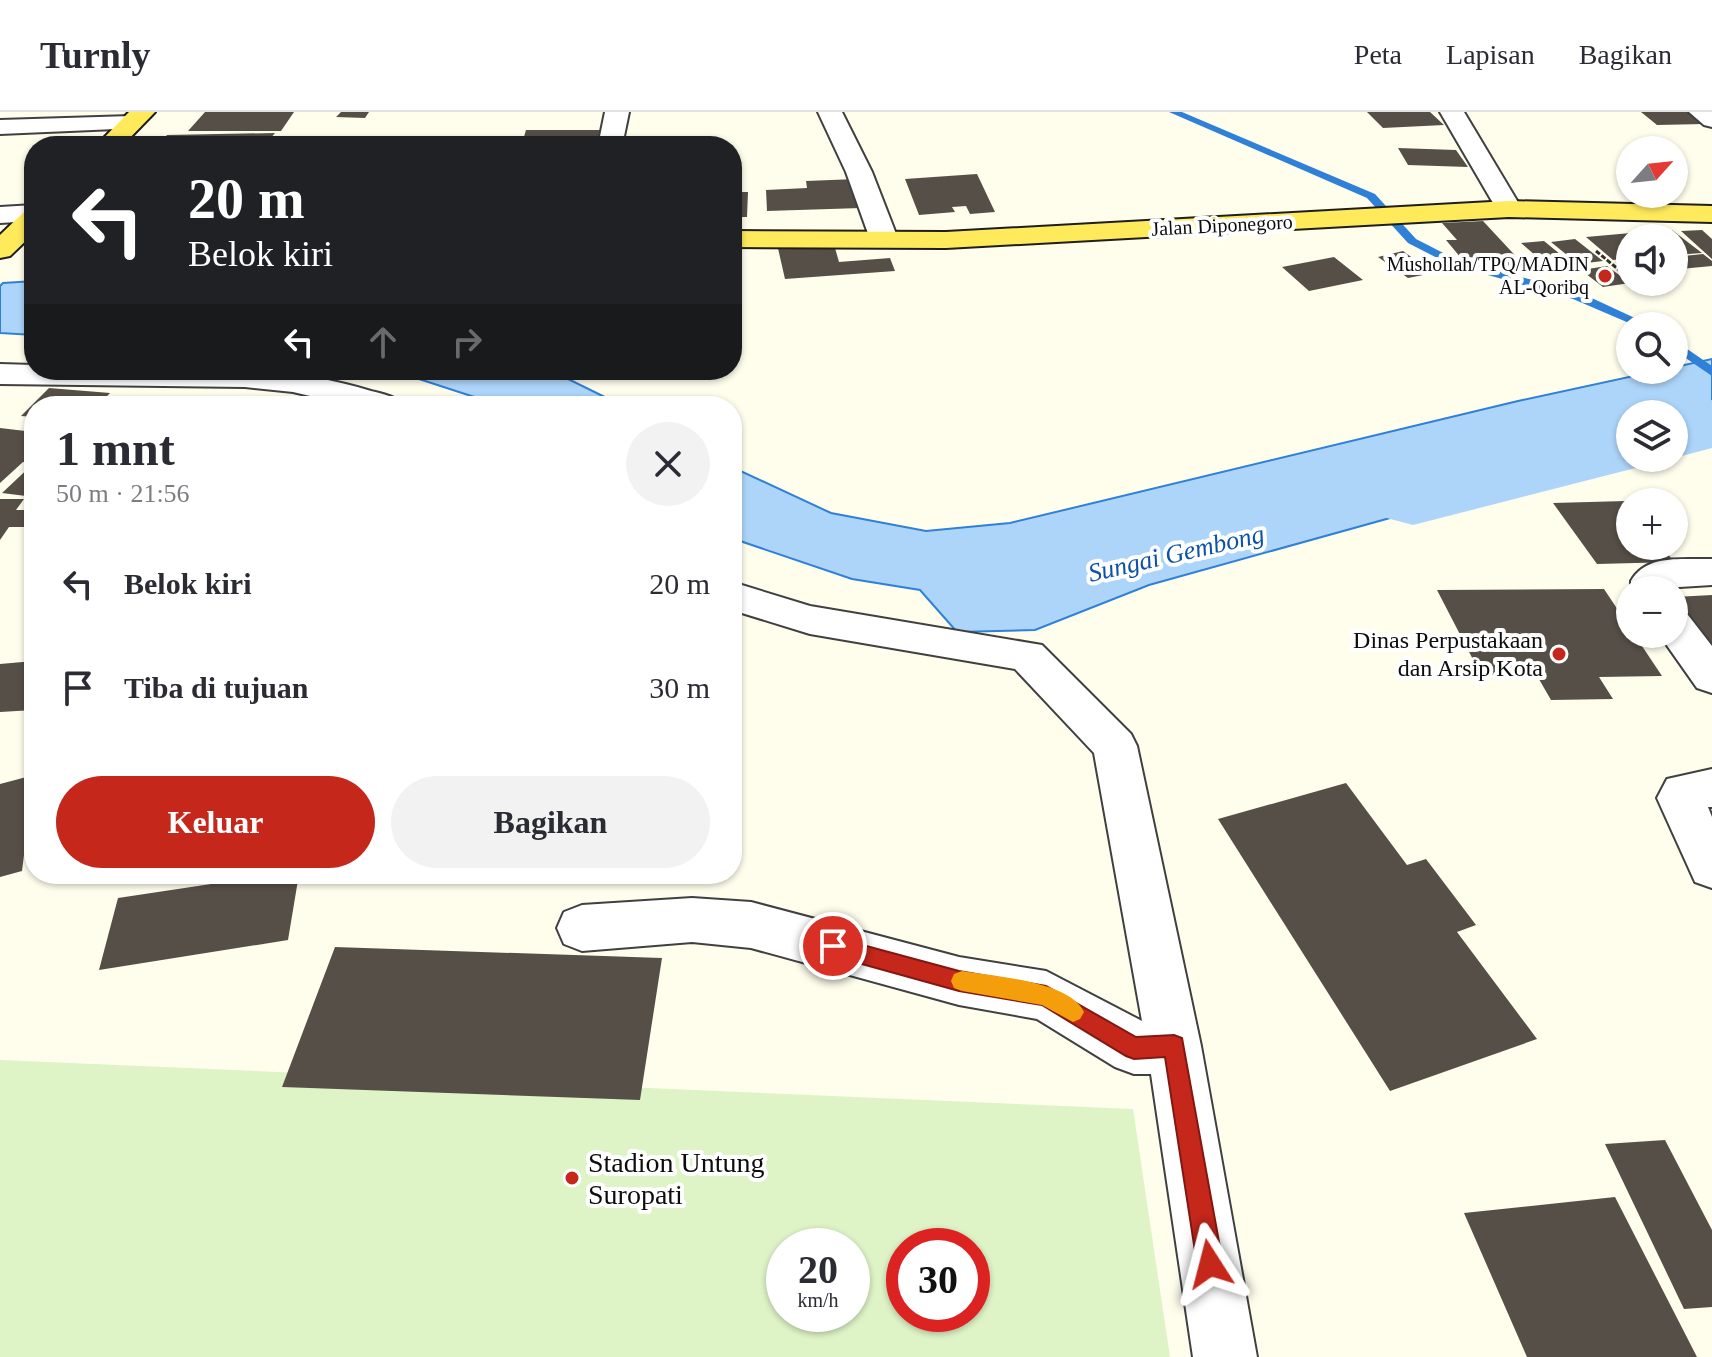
<!DOCTYPE html>
<html lang="id">
<meta charset="utf-8">
<style>
:root{--surface:#fff;--page:#f2f2f3;--text:#2b2b33;--muted:#7c7c81;--line:#e1e1e2;--accent:#c6271b}
body{margin:0;font-family:"Times New Roman",serif;background:var(--page);color:var(--text);height:100vh;display:flex;flex-direction:column;font-size:30px;white-space:nowrap}
*{box-sizing:border-box;margin:0}
p{font-size:26px;color:var(--muted)}
.icon{flex:none;width:44px;height:44px;fill:none;stroke:currentColor;stroke-width:2;stroke-linecap:round;stroke-linejoin:round}
.map{position:relative;flex:1;overflow:hidden}
.drawer{position:absolute;left:24px;top:284px;width:718px;height:488px;display:flex;flex-direction:column;background:var(--surface);border-radius:32px;box-shadow:0 2px 6px #0004}
.drawer>*{flex:none}
.banner{position:absolute;left:24px;top:24px;width:718px;height:244px;border-radius:32px;box-shadow:0 2px 6px #0004;background:#202124;color:#fff;overflow:hidden}
.needle{width:52px;rotate:63deg}
.tools{position:absolute;left:1616px;top:24px;display:grid;gap:16px}
.tools a{display:grid;place-items:center;width:72px;height:72px;border-radius:50%;background:var(--surface);box-shadow:0 2px 6px #0004;font-size:40px}
.speed{position:absolute;left:766px;top:1116px;display:flex;gap:16px;font-size:40px;font-weight:700;text-align:center}
.speed>*{display:grid;place-content:center;width:104px;height:104px;border-radius:50%;background:var(--surface);box-shadow:0 2px 6px #0004;line-height:1}
.speed small{font-size:20px;font-weight:400}
.speed .limit{border:12px solid #d22;background:#fff;color:#111}
.pin{position:absolute;display:grid;place-items:center;width:68px;height:68px;color:#fff;margin:-34px;border:4px solid #fff;border-radius:50%;box-shadow:0 2px 8px #0007}
.me{position:absolute;width:88px;margin:-44px;rotate:351deg;stroke-linejoin:round;filter:drop-shadow(0 0 6px #0008)}
.turn{display:flex;align-items:center;gap:28px;height:168px;padding:0 32px;font-size:36px}
.turn .icon{width:104px;height:104px;stroke-width:2.5}
.turn b{display:block;font-size:56px;line-height:68px}
.lanes{display:flex;align-items:center;height:76px;padding:0 32px;background:#0003;justify-content:center;gap:40px;direction:ltr}
.lanes .off{opacity:.35}
.round{display:grid;place-items:center;flex:none;width:84px;height:84px;border-radius:42px;background:var(--page)}
.overview{display:flex;align-items:center;justify-content:space-between;height:136px;padding:0 32px}
h1{font-size:48px;font-weight:800;line-height:60px}
.primary-button{display:flex;gap:16px;margin-top:auto;padding:16px 32px}
.primary-button a{flex:1;height:92px;border-radius:48px;background:var(--accent);color:#fff;font-size:32px;font-weight:800;line-height:92px;text-align:center}
.primary-button a+a{background:var(--page);color:var(--text)}
ul{padding:0;list-style:none}
li{display:flex;align-items:center;gap:24px;height:104px;padding:0 32px}
li div{flex:1}
li b{display:block;font-size:30px}
li em{font-style:normal}
header{display:flex;align-items:center;gap:48px;box-sizing:border-box;height:112px;padding:0 40px;background:var(--surface);border-bottom:2px solid var(--line)}
header strong{font-size:38px}
nav{display:flex;gap:44px;margin-inline-start:auto;font-size:28px}
.map>svg:first-child{display:block}
.pitch{fill:#def3c6;fill-rule:evenodd}
.water{fill:#add5fa;stroke:#2f80d7;stroke-width:2}
.lines{fill:none;stroke-linecap:round;stroke-linejoin:round}
.stream{fill:#2f80d7;fill-rule:evenodd}
.river{fill:#add5fa;fill-rule:evenodd}
.building{fill:#564f48}
.minor-casing{stroke:#404040;stroke-width:4}
.major-casing{stroke:#1e1e1e;stroke-width:4}
.path{stroke:#2f2f2f;stroke-width:3;stroke-dasharray:5 2;stroke-linecap:butt}
.minor{fill:#fff;fill-rule:evenodd}
.major{fill:#ffea5c;fill-rule:evenodd}
.route{fill:#c6271b;stroke:#811912;stroke-width:2}
.slow{fill:#f59e0b}
.poi-dot{fill:#c6271b;stroke:#fff;stroke-width:3}
.labels{text-anchor:middle;stroke-width:8;stroke-linejoin:round;paint-order:stroke}
.far-street-label{font-size:20px;fill:#0d0d0d;stroke:#fff}
.far-poi-label{font-size:20px;fill:#0d0d0d;stroke:#fff;text-anchor:end}
.poi-label{font-size:24px;fill:#0d0d0d;stroke:#fff;text-anchor:end}
.water-label{font-size:26px;font-style:italic;fill:#0d52a7;stroke:#fff}
.near-poi-label{font-size:28px;fill:#0d0d0d;stroke:#fff;text-anchor:start}
</style>
<header>
<strong>Turnly</strong>
<nav><a>Peta</a><a>Lapisan</a><a>Bagikan</a></nav>
</header>
<div class="map">
<svg width="1712" height="1245" viewBox="0 0 1712 1245">
<rect width="100%" height="100%" fill="#fffdec"/>
<path class="pitch" d="M 0,948 L 1133,997 L 1170,1245 L 0,1245 ZM 784,1134 L 852,1134 L 852,1202 L 784,1202 ZM 904,1134 L 972,1134 L 972,1202 L 904,1202 Z"/>
<path class="water" d="M 34,169 L 34,223 L 0,221 L 0,174 L 3,171 Z
M 1712,247 L 1712,311 L 1674,320 L 1674,302 L 1630,302 L 1630,330 L 1577,342 L 1408,401 L 1149,473 L 1035,518 L 957,520 L 920,478 L 852,467 L 743,430 L 732,423 L 732,355 L 831,401 L 926,419 L 1010,411 L 1518,289 Z
M 378,258 L 550,258 L 623,294 L 502,294 L 419,267 Z"/>
<g class="lines">
<path class="stream" d="M 1169,0 L 1182,0 L 1375,82 L 1416,127 L 1457,148 L 1581,181 L 1652,214 L 1636,214 L 1573,187 L 1449,152 L 1408,131 L 1367,86 Z
M 1674,228 L 1712,254 L 1712,264 L 1674,238 Z"/>
<path class="river" d="M 1712,288 L 1712,336 L 1674,346 L 1674,302 L 1652,302 Z
M 1630,307 L 1630,346 L 1661,346 L 1659,350 L 1413,413 L 1383,405 L 1370,385 L 1383,365 Z"/>
</g>
<path class="building" d="M 205,0 L 294,0 L 281,19 L 188,19 Z
M 341,0 L 369,0 L 365,6 L 336,5 Z
M 1367,0 L 1430,0 L 1444,13 L 1383,16 Z
M 1641,0 L 1688,0 L 1704,12 L 1657,13 Z
M 526,18 L 602,18 L 599,27 L 523,28 Z
M 275,21 L 264,34 L 158,34 L 167,23 Z
M 1398,36 L 1456,38 L 1468,55 L 1408,53 Z
M 977,62 L 995,100 L 970,102 L 966,94 L 952,95 L 955,100 L 919,103 L 905,67 Z
M 856,67 L 861,96 L 767,99 L 766,78 L 807,76 L 806,69 Z
M 732,80 L 748,80 L 747,105 L 732,105 Z
M 1483,109 L 1524,153 L 1491,154 L 1483,145 L 1461,146 L 1446,128 L 1457,128 L 1442,111 Z
M 1672,118 L 1702,141 L 1674,143 L 1674,126 L 1652,126 L 1645,121 Z
M 1702,118 L 1712,127 L 1712,147 L 1681,119 Z
M 1642,120 L 1649,126 L 1630,126 L 1630,146 L 1613,148 L 1586,125 Z
M 1575,127 L 1603,149 L 1578,152 L 1551,130 Z
M 833,129 L 839,150 L 890,146 L 895,159 L 785,167 L 777,132 Z
M 1544,129 L 1577,156 L 1552,158 L 1521,131 Z
M 1403,139 L 1433,161 L 1408,166 L 1378,145 Z
M 1703,142 L 1712,149 L 1712,154 L 1680,157 L 1674,152 L 1674,145 Z
M 1334,145 L 1363,168 L 1309,179 L 1282,155 Z
M 1607,154 L 1630,171 L 1603,175 L 1581,158 Z
M 49,276 L 110,281 L 98,294 L 34,294 L 34,305 L 21,304 Z
M 255,285 L 301,289 L 297,294 L 249,294 Z
M 0,316 L 34,320 L 34,385 L 2,381 L 34,351 L 23,350 L 0,371 Z
M 0,387 L 24,387 L 16,398 L 34,398 L 33,415 L 9,415 L 0,428 Z
M 1626,389 L 1630,394 L 1630,434 L 1662,434 L 1674,450 L 1597,452 L 1553,391 Z
M 1604,477 L 1630,516 L 1630,522 L 1634,522 L 1662,564 L 1599,565 L 1613,587 L 1551,588 L 1536,562 L 1481,563 L 1437,478 Z
M 1712,483 L 1712,532 L 1675,485 Z
M 34,549 L 34,598 L 0,600 L 0,552 Z
M 34,626 L 34,647 L 26,649 L 28,627 Z
M 34,663 L 22,759 L 0,765 L 0,672 Z
M 1346,671 L 1407,753 L 1426,747 L 1476,813 L 1457,820 L 1537,927 L 1390,979 L 1218,707 Z
M 277,762 L 299,762 L 288,828 L 99,858 L 118,786 Z
M 335,835 L 662,846 L 640,988 L 282,975 Z
M 1665,1028 L 1712,1118 L 1712,1195 L 1684,1197 L 1605,1032 Z
M 1615,1085 L 1697,1245 L 1527,1245 L 1464,1101 Z"/>
<g class="lines">
<defs>
<path id="minor" d="M 605,0 L 629,0 L 622,34 L 598,34 Z
M 818,0 L 842,0 L 872,60 L 898,127 L 894,133 L 884,135 L 874,133 L 870,127 L 846,60 Z
M 1440,0 L 1464,0 L 1522,97 L 1518,103 L 1500,103 Z
M 1689,0 L 1712,0 L 1712,15 L 1704,13 Z
M 131,4 L 139,6 L 143,11 L 139,16 L 0,22 L 0,8 Z
M 34,93 L 34,109 L 0,111 L 0,95 Z
M 0,252 L 34,253 L 34,258 C 146,258 264,246 371,279 C 383,282 396,284 404,294 L 353,294 L 293,280 L 245,275 L 0,272 Z
M 1712,447 L 1712,473 L 1631,478 L 1631,469 C 1647,441 1683,448 1712,447 Z
M 732,470 L 810,494 L 1042,533 L 1131,622 L 1137,634 L 1201,934 L 1257,1245 L 1193,1245 L 1151,962 L 1134,962 L 1115,955 L 1037,907 L 959,893 L 751,836 L 692,830 L 582,839 L 564,832 L 557,816 L 564,800 L 582,793 L 692,786 L 751,790 L 959,845 L 1046,859 L 1142,909 L 1094,641 L 1015,557 L 810,522 L 732,498 Z
M 1674,498 L 1688,503 L 1712,534 L 1712,581 L 1697,576 L 1659,522 L 1674,522 Z
M 1712,657 L 1712,695 L 1708,695 L 1712,705 L 1712,776 L 1695,770 L 1657,686 L 1667,667 Z"/>
<path id="major" d="M 129,0 L 155,0 L 122,34 L 96,34 Z
M 1509,89 L 1712,94 L 1712,110 L 1509,105 L 946,136 L 732,135 L 732,119 L 946,120 Z
M 34,98 L 34,121 L 10,144 L 0,146 L 0,123 L 24,100 Z"/>
</defs>
<use href="#minor" class="minor-casing"/>
<use href="#major" class="major-casing"/>
<path class="path" d="M 1596,139 L 1630,167"/>
<use href="#minor" class="minor"/>
<use href="#major" class="major"/>
</g>
<path class="route" d="M 833,825 L 959,859 L 1046,874 L 1136,925 L 1174,923 L 1182,926 L 1223,1152 L 1219,1161 L 1210,1165 L 1201,1161 L 1197,1152 L 1165,945 L 1134,947 L 1126,944 L 1042,893 L 959,879 L 833,844 L 825,841 L 822,834 L 825,828 Z"/>
<path class="slow" d="M 962,859 C 992,864 1070,869 1084,900 L 1080,907 L 1073,910 L 1042,893 L 962,879 L 954,876 L 951,869 L 954,862 Z"/>
<g class="poi-dot">
<circle cx="1605" cy="164" r="8"/>
<circle cx="1559" cy="542" r="8"/>
<circle cx="572" cy="1066" r="8"/>
</g>
<g class="labels">
<g class="far-street-label">
<text transform="translate(1222 113) rotate(-3)" y="7">Jalan Diponegoro</text>
</g>
<g class="far-poi-label">
<text x="1589" y="159">Mushollah/TPQ/MADIN<tspan x="1589" dy="23">AL-Qoribq</tspan></text>
</g>
<g class="poi-label">
<text x="1543" y="536">Dinas Perpustakaan<tspan x="1543" dy="28">dan Arsip Kota</tspan></text>
</g>
<g class="water-label">
<text transform="translate(1176 441) rotate(-13)" y="9">Sungai Gembong</text>
</g>
<g class="near-poi-label">
<text x="588" y="1060">Stadion Untung<tspan x="588" dy="32">Suropati</tspan></text>
</g>
</g>
</svg>
<div class="tools">
<a><svg class="needle" viewBox="-14 -14 28 28"><path d="M0-13l5 13h-10z" fill="#e53935"/><path d="M0 13l5-13h-10z" fill="#7c7c81"/></svg></a>
<a><svg class="icon" aria-label="sound" viewBox="0 0 24 24"><path d="M4 9h4l5-4v14l-5-4H4zM17 9q2 3 0 6"/></svg></a>
<a><svg class="icon" aria-label="search" viewBox="0 0 24 24"><circle cx="10" cy="10" r="6"/><path d="M15 15l6 6"/></svg></a>
<a><svg class="icon" aria-label="layers" viewBox="0 0 24 24"><path d="M12 4l9 5-9 5-9-5zM3 14l9 5 9-5"/></svg></a>
<a>+</a>
<a>−</a>
</div>
<div class="speed"><div>20<small>km/h</small></div><div class="limit">30</div></div>
<div class="pin" style="left:833px;top:834px;background:#d93025"><svg class="icon" aria-label="arrive" viewBox="0 0 24 24"><path d="M6 21V4h12l-3 4 3 4H6"/></svg></div>
<svg class="me" style="left:1210px;top:1152px" viewBox="-20 -20 40 40"><path d="M0-17L14 15 0 8-14 15z" fill="#c6271b" stroke="#fff" stroke-width="4"/></svg>
<div class="banner">
<div class="turn"><svg class="icon" aria-label="left" viewBox="0 0 24 24"><path d="M17 20v-9H6M10 6l-5 5 5 5"/></svg><div><b>20 m</b>Belok kiri</div></div>
<div class="lanes"><svg class="icon" aria-label="left" viewBox="0 0 24 24"><path d="M17 20v-9H6M10 6l-5 5 5 5"/></svg><svg class="icon off" aria-label="ahead" viewBox="0 0 24 24"><path d="M12 20V5M6 11l6-6 6 6"/></svg><svg class="icon off" aria-label="right" viewBox="0 0 24 24"><path d="M7 20v-9h11M14 6l5 5-5 5"/></svg></div>
</div>
<section class="drawer">
<div class="overview"><div><h1>1 mnt</h1><p>50 m · 21:56</p></div><a class="round"><svg class="icon" aria-label="close" viewBox="0 0 24 24"><path d="M6 6l12 12M18 6L6 18"/></svg></a></div>
<ul>
<li><svg class="icon" aria-label="left" viewBox="0 0 24 24"><path d="M17 20v-9H6M10 6l-5 5 5 5"/></svg><div><b>Belok kiri</b></div><em>20 m</em></li>
<li><svg class="icon" aria-label="arrive" viewBox="0 0 24 24"><path d="M6 21V4h12l-3 4 3 4H6"/></svg><div><b>Tiba di tujuan</b></div><em>30 m</em></li>
</ul>
<div class="primary-button"><a>Keluar</a><a>Bagikan</a></div>
</section>
</div>
